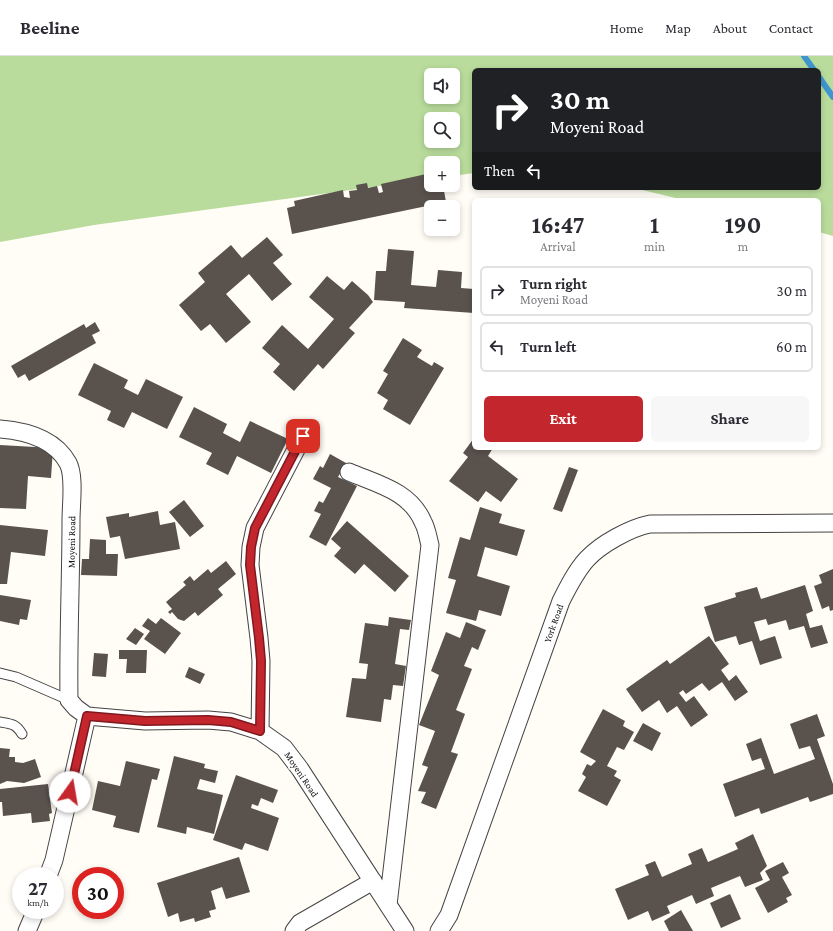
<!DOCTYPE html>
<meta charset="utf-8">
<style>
:root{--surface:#fff;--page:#f7f7f7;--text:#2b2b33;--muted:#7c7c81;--line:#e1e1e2;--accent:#c4262e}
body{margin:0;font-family:"Crimson Pro",serif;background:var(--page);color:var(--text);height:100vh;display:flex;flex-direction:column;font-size:15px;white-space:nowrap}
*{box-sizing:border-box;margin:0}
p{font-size:13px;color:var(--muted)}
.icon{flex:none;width:22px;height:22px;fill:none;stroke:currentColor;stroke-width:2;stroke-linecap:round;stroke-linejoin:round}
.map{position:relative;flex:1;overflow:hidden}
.drawer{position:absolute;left:472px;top:142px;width:349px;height:252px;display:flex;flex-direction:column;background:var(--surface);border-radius:6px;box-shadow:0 2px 6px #0003}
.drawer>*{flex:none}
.guide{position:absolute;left:472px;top:12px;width:349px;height:122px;border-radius:6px;box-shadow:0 2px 6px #0003;background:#202124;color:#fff;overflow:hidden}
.controls{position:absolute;left:424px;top:12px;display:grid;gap:8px}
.controls a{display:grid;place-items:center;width:36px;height:36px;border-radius:6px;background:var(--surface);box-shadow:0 2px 6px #0003;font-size:20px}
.speed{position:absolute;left:12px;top:811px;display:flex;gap:8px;font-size:20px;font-weight:700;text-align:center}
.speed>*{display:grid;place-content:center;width:52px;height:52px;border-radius:50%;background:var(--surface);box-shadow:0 2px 6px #0003;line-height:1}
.speed small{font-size:10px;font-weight:400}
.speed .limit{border:6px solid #d22;background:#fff;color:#111}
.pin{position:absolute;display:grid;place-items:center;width:34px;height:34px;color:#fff;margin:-17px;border-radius:8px;box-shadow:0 2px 6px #0006}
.me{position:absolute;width:44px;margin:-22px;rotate:13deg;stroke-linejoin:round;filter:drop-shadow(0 0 3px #0008)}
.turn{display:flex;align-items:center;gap:14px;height:84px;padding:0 12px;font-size:18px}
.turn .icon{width:52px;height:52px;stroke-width:2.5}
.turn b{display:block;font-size:28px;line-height:34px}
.then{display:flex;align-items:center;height:38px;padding:0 12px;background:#0003;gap:8px;font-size:15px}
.eta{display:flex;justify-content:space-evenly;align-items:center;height:68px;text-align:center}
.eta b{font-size:24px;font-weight:700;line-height:28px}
.button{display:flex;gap:8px;margin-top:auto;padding:8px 12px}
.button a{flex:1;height:46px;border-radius:6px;background:var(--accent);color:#fff;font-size:16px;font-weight:700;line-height:46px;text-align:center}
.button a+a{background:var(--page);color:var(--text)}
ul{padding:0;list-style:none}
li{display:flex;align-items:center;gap:12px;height:50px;margin:0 8px 6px;padding:0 4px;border:2px solid var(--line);border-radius:6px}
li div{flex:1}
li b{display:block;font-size:15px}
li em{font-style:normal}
header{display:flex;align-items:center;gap:24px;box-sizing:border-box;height:56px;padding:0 20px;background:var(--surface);border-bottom:1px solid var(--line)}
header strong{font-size:19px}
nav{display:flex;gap:22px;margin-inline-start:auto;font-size:14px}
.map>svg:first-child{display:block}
.forest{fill:#b9dc9c;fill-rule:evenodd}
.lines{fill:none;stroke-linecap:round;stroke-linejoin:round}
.stream{stroke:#3f96cf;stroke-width:6}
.building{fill:#5a524d}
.service-casing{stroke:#444;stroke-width:11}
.minor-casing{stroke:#444;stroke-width:19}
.service{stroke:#fff;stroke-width:9}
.minor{stroke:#fff;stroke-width:17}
.route-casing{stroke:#7f191e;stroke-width:10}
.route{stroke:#c4262e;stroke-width:7}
.labels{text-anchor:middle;stroke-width:4;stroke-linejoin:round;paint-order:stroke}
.street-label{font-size:10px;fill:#111;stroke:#fff}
</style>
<header>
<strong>Beeline</strong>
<nav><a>Home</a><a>Map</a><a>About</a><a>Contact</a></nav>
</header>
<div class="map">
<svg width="833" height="875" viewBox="0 0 833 875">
<rect width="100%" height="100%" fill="#fffdf5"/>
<path class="forest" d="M 0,0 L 833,0 L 833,180 L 819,176 L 819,144 L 684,144 L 634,132 L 819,132 L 819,14 L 474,14 L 474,117 L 453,120 L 453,107 L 431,107 L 431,123 L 94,169 L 0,186 ZM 431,19 L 453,19 L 453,41 L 431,41 ZM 431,63 L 453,63 L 453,85 L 431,85 Z"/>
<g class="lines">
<path class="stream" d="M 804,0 L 814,14
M 819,21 L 833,41"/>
</g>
<path class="building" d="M 431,117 L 431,129 L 443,129 L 446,146 L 292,178 L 287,152 L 295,150 L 294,145 L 343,134 L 344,141 L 350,142 L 349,135 L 357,134 L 356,129 L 367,127 L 368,132 L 377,130 L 379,137 L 383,136 L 381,128 Z
M 267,181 L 283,199 L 273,207 L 292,228 L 272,245 L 249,218 L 226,238 L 251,266 L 226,287 L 210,268 L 201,275 L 179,249 L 205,226 L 198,217 L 231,189 L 242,202 Z
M 388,193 L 414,195 L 411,229 L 436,231 L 438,214 L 462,216 L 461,232 L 474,233 L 474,257 L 404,252 L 405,246 L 374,244 L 376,215 L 386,215 Z
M 327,220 L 344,234 L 352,225 L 368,239 L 373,246 L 349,272 L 355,277 L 323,313 L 318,308 L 294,335 L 273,316 L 280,308 L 262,292 L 282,269 L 308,293 L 334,263 L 309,241 Z
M 95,266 L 100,275 L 92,279 L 96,287 L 29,325 L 25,318 L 18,322 L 11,310 L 84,268 L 86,272 Z
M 403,282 L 422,294 L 417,301 L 432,310 L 434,306 L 444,312 L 410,369 L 383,353 L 388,344 L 377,337 L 388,318 L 383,315 Z
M 94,307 L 128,324 L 124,332 L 138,339 L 146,323 L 183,341 L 167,373 L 132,356 L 124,372 L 107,364 L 111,355 L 78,339 Z
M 194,351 L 227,368 L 223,377 L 240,386 L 250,365 L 288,383 L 271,417 L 237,400 L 228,419 L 206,408 L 212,397 L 179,381 Z
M 474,382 L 474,392 L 493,392 L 488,400 L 518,423 L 501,446 L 486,435 L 478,446 L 449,425 L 468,401 L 463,397 Z
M 0,389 L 53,392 L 51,422 L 28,420 L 26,453 L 0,452 Z
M 330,398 L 346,407 L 338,421 L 357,430 L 326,490 L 309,481 L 321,458 L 314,455 L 319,445 L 323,447 L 331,432 L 313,423 L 320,410 L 323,412 Z
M 569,411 L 578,414 L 562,456 L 553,453 Z
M 184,444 L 204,470 L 190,481 L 169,456 Z
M 480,451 L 502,458 L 499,467 L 525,474 L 517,500 L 485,491 L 477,520 L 510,530 L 501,560 L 479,554 L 476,565 L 446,557 L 456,524 L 448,522 L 460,481 L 470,484 Z
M 158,455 L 160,469 L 175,466 L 180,493 L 125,503 L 120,480 L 110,482 L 106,461 L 129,457 L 129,461 Z
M 347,465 L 409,520 L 395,536 L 364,508 L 355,518 L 334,500 L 341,492 L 331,483 Z
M 0,469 L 48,474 L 45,500 L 11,496 L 7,528 L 0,528 Z
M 90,483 L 106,484 L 106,498 L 118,498 L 117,520 L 81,519 L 82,503 L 89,503 Z
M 226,505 L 236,518 L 218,533 L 223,539 L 198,560 L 195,556 L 184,565 L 178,563 L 172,556 L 170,558 L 168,556 L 172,553 L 166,546 L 186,529 L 183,526 L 190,520 L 194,525 L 208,513 L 211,517 Z
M 833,513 L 833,554 L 830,555 L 829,550 L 822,553 L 814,530 L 822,527 L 819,519 Z
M 805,529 L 813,555 L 806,558 L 810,572 L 822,569 L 828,587 L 811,592 L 804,570 L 789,574 L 786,564 L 768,569 L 766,563 L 754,566 L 760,585 L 775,580 L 782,602 L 760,609 L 752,585 L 739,589 L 736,580 L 715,586 L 704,551 L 736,541 L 735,537 L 757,531 L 761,543 Z
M 0,539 L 31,544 L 27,564 L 20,563 L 19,569 L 0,565 Z
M 389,561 L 411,564 L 409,574 L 400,573 L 395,608 L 406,610 L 403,630 L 393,629 L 391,644 L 384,643 L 381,666 L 346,661 L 352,622 L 366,623 L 368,608 L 359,607 L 365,567 L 388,570 Z
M 148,562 L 156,568 L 161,562 L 181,577 L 165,598 L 144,583 L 150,575 L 142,570 Z
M 466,566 L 486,574 L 478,594 L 472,591 L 464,610 L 472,613 L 456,654 L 465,658 L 451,696 L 458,698 L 436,753 L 421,747 L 426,736 L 418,735 L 428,711 L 422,709 L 435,675 L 419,669 L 439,619 L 431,615 L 446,576 L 460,582 Z
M 135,572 L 144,578 L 136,589 L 126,583 Z
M 709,580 L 729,608 L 721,614 L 729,625 L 736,619 L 748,636 L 735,645 L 722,626 L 709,635 L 702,627 L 686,638 L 683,634 L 679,637 L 686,646 L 694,640 L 708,659 L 691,671 L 677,650 L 667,657 L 659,644 L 642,656 L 626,633 L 667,604 L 670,608 Z
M 119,594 L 147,594 L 146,617 L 126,617 L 127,603 L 119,603 Z
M 94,597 L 108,598 L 106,621 L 92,620 Z
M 189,611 L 205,618 L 200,628 L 185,621 Z
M 603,653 L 625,665 L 623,670 L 634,676 L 624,694 L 617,691 L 607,710 L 617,715 L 614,720 L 621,724 L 607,750 L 578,735 L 586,721 L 582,718 L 587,708 L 591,710 L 596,705 L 580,696 Z
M 817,658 L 825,680 L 817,683 L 833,728 L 833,738 L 810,746 L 808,741 L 761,758 L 759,752 L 735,761 L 723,728 L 765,713 L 761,702 L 752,705 L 746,688 L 761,682 L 774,718 L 815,703 L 810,690 L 799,693 L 790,668 Z
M 643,667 L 661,677 L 652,695 L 633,685 Z
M 0,692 L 10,693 L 9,701 L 15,701 L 15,706 L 23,707 L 35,703 L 41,721 L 24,727 L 7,725 L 0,728 Z
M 174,700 L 205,708 L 204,712 L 218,715 L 215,727 L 200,723 L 197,733 L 223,739 L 214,778 L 187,771 L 186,778 L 157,771 Z
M 126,705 L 160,713 L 157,724 L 152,723 L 139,777 L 113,771 L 116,760 L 92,754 L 98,725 L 120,730 Z
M 236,719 L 278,734 L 273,747 L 261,742 L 258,750 L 252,748 L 251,752 L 279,762 L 268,795 L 245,787 L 242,794 L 213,784 Z
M 48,728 L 52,757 L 49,758 L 50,765 L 32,767 L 31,757 L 3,760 L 2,746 L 0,746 L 0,733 Z
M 753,778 L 767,810 L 760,817 L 763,824 L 745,831 L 740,820 L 711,832 L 714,840 L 696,848 L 692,839 L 667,850 L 670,857 L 652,865 L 648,855 L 628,864 L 615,833 L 649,819 L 645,809 L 655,805 L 662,821 L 692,808 L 688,798 L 702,792 L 708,806 L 738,793 L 735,787 Z
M 239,801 L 250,836 L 226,843 L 222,831 L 211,835 L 216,853 L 209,855 L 211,861 L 195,866 L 194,862 L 180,866 L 178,857 L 168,861 L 157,827 Z
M 783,806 L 789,817 L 782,821 L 792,839 L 786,842 L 788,846 L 768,857 L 755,832 L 770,824 L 765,815 Z
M 730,838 L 741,863 L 721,872 L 710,847 Z
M 681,854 L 693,875 L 669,875 L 664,865 Z"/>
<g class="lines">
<defs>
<path id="service" d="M 0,617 L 16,621 L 69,644
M 0,666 C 12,668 16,668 22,678"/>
<path id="minor" d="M 0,373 C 26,375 54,382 68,407 C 75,420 71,448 71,464 C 71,524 68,584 69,644 L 76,652 L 87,660 L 145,665 L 208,664 L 231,666 L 260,675 L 284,692 L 300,713 L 405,875
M 349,416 C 377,428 410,435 423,466 C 427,473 428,482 430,489 L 388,849
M 260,675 L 261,605 L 259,582 L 250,509 L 251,491 L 255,472 L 303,380
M 48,820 L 54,804 L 87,660
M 27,875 L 36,854
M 294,875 L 300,867 L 373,825
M 439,875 L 449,859 L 561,545 C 568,531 576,515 587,503 C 601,488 630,472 650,468 L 833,467"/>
</defs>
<use href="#service" class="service-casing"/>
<use href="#minor" class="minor-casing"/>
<use href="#service" class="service"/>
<use href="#minor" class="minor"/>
</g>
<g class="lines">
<defs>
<path id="route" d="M 70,736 L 87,660 L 145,665 L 208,664 L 231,666 L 260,675 L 261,605 L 259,582 L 250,509 L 251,491 L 255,472 L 303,380"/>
</defs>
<use href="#route" class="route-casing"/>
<use href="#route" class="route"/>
</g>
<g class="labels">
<g class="street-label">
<text transform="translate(71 486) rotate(-89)" y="4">Moyeni Road</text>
<text transform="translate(553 567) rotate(-70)" y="4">York Road</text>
<text transform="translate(302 718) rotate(56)" y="4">Moyeni Road</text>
</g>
</g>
</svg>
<div class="controls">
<a><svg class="icon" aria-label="sound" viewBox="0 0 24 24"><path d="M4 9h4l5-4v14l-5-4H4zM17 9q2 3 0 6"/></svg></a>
<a><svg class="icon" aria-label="search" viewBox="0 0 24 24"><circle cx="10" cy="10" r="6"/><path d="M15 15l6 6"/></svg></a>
<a>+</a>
<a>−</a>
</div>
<div class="speed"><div>27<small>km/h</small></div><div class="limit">30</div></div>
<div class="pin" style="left:303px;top:380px;background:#d93025"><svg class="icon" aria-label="arrive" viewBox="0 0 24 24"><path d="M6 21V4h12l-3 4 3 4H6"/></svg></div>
<svg class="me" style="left:70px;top:736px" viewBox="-20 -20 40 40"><circle r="19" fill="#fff"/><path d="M0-13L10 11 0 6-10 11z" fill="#c4262e"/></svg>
<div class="guide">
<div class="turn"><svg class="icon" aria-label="right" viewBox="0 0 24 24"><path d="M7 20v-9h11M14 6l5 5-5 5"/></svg><div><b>30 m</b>Moyeni Road</div></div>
<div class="then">Then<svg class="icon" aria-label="left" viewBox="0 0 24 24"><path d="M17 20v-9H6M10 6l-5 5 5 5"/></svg></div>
</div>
<section class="drawer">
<div class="eta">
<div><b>16:47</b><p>Arrival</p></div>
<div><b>1</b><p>min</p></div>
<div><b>190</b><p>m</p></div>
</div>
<ul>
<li><svg class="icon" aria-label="right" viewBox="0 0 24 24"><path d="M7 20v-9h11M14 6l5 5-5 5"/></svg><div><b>Turn right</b><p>Moyeni Road</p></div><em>30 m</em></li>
<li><svg class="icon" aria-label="left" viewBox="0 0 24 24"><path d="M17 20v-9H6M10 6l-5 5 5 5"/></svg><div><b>Turn left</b></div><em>60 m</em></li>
</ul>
<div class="button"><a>Exit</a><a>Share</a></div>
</section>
</div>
